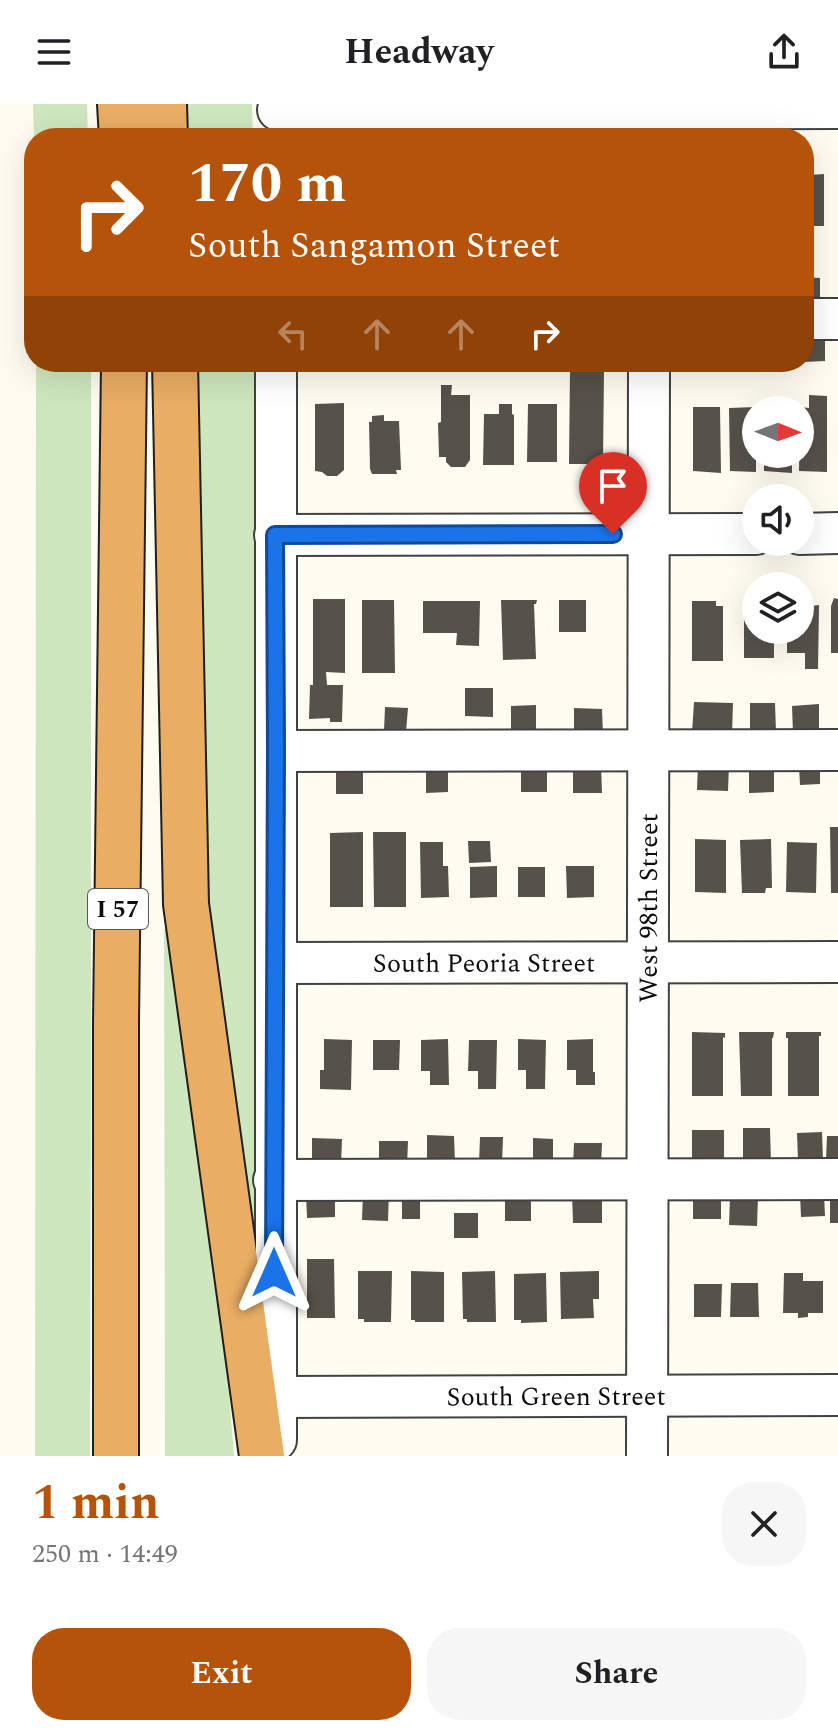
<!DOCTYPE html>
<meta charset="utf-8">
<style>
:root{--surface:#fff;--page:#f6f6f6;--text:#202124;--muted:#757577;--accent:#b45309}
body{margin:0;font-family:Spectral,serif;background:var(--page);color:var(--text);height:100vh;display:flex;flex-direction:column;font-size:30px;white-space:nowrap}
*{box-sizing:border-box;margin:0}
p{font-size:26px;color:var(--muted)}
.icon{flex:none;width:44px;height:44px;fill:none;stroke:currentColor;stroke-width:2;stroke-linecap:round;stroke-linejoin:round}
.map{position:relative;height:1352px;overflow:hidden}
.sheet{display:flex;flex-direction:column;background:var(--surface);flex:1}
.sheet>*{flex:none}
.top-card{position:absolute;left:24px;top:24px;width:790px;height:244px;border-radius:32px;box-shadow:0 8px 32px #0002;background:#b45309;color:#fff;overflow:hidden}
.needle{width:52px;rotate:91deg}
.controls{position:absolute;left:742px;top:292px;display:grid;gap:16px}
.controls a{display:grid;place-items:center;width:72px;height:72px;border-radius:50%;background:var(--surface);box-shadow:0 8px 32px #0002;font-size:40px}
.pin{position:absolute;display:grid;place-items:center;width:68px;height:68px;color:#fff;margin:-82px -34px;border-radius:50% 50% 50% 0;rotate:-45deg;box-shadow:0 0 8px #0007}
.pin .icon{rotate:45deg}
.me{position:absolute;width:88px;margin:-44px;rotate:0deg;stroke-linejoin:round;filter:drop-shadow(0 0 6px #0008)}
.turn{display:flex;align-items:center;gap:28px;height:168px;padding:0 32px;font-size:36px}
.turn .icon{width:104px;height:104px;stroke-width:2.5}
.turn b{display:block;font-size:56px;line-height:68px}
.lanes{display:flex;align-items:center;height:76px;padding:0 32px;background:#0003;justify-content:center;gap:40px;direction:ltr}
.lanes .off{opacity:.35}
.round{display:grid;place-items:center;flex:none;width:84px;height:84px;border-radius:32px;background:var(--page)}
.summary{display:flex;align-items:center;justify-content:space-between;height:136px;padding:0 32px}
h1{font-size:48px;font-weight:700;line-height:60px;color:var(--accent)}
.button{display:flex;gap:16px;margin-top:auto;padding:16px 32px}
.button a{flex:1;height:92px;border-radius:32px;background:var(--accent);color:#fff;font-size:32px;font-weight:700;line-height:92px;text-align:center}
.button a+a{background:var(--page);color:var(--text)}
header{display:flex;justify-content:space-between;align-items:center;height:104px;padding:0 32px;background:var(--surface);font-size:36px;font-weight:700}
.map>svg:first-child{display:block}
.green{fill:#cee6bd}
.building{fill:#56514b}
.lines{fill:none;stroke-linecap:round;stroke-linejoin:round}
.minor-casing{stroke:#414141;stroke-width:44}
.highway-casing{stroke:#1f1f1f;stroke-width:48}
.minor{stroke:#fff;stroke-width:40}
.highway{stroke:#e9ad64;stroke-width:44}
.route-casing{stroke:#114b97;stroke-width:20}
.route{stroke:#1a73e8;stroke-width:14}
.labels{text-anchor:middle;stroke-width:8;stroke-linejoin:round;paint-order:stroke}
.shield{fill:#fff;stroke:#565656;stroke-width:2}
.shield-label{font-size:24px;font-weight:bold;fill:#0e0e0e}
.street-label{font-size:26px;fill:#0e0e0e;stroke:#fff}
</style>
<header><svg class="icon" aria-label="menu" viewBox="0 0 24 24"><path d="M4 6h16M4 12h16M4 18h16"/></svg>Headway<svg class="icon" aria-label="share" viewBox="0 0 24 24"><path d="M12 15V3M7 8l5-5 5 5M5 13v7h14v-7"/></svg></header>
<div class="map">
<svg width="838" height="1352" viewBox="0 0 838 1352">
<rect width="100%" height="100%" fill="#fefcf1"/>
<path class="green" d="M 33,0 L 87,0 L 88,34 L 34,34 Z
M 187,0 L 252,0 L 253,34 L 189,34 Z
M 36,258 L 91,258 L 91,1000 L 90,1352 L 35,1352 Z
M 195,258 L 254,258 L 254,1178 L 201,766 Z
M 164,825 L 178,826 L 227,1264 L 234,1352 L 165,1352 Z"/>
<path class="building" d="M 804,66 L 809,66 L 809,71 L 824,70 L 824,122 L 804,122 Z
M 804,173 L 820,174 L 820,200 L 804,200 Z
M 804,230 L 825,230 L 825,257 L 804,258 Z
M 351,258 L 382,258 L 382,264 L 351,263 Z
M 570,264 L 604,265 L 603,360 L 601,360 L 601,365 L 587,365 L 587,360 L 569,360 Z
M 441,281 L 452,281 L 451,291 L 470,291 L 470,356 L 465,363 L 451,363 L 446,358 L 446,353 L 439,353 L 438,319 L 441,318 Z
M 809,291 L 827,292 L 827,368 L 799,367 L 800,303 L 809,304 Z
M 344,299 L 344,366 L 337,372 L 327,372 L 322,368 L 315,367 L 315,300 Z
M 499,300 L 512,300 L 512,310 L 514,311 L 514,361 L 483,361 L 484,310 L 499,310 Z
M 528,300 L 557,300 L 557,358 L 527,358 Z
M 693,303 L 720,303 L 721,369 L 693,367 Z
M 756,303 L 756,368 L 730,367 L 729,304 Z
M 384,311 L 384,317 L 399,317 L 401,366 L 396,366 L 397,370 L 372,370 L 370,365 L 369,318 L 372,318 L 372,312 Z
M 764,350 L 792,350 L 792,369 L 764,367 Z
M 834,494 L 838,495 L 838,549 L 831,549 L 831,502 Z
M 313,495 L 345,495 L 345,569 L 326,568 L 327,581 L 343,581 L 342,618 L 330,618 L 330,614 L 309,615 L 310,581 L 313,581 Z
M 362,496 L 394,496 L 395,569 L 362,569 Z
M 501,496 L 537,496 L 536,500 L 534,500 L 536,555 L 503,556 Z
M 559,496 L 586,496 L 586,528 L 559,528 Z
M 423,497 L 480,497 L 479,542 L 456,541 L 457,529 L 423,529 Z
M 692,497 L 716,497 L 716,502 L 723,502 L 723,557 L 692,557 Z
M 756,497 L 756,526 L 774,526 L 774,554 L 744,554 L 744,498 Z
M 800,498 L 810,498 L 811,502 L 819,501 L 818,565 L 805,565 L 805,549 L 787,549 L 787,526 L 800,526 Z
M 465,584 L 493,584 L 493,613 L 465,612 Z
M 694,598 L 733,599 L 732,631 L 692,629 Z
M 750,599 L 775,599 L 776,628 L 750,628 Z
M 819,600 L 819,629 L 793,630 L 792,602 Z
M 536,601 L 536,628 L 511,629 L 511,602 Z
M 385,603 L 408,604 L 406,628 L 384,627 Z
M 574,604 L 602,605 L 603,632 L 574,632 Z
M 698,659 L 729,660 L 728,687 L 697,686 Z
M 573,661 L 601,661 L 602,689 L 573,689 Z
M 774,661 L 774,688 L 749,689 L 749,662 Z
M 336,662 L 363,663 L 363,690 L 336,690 Z
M 799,662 L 820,662 L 820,680 L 800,681 Z
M 426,663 L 448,663 L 448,688 L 426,689 Z
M 521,663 L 547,663 L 547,688 L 521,688 Z
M 830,723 L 838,723 L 838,789 L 831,789 Z
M 363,728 L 363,803 L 330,803 L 330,729 Z
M 373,728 L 406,728 L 406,803 L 374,803 Z
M 695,735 L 726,736 L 726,789 L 695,788 Z
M 771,735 L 772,784 L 766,784 L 765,789 L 742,789 L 740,736 Z
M 468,737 L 490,737 L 491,758 L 469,759 Z
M 420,738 L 443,738 L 443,762 L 448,762 L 449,793 L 421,794 Z
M 787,738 L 817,739 L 816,789 L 786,788 Z
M 497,762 L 497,793 L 470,794 L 470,763 Z
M 566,762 L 594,762 L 594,793 L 567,794 Z
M 518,763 L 545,763 L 545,793 L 518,793 Z
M 692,928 L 725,929 L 725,934 L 723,933 L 723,992 L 692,992 Z
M 739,928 L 774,928 L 773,934 L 772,934 L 772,992 L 741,992 Z
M 786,928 L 821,928 L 821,932 L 819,932 L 819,992 L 788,992 L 788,934 L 786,934 Z
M 324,935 L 352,936 L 351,986 L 320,985 L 320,966 L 324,966 Z
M 448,935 L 449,981 L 430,981 L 430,967 L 421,967 L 421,936 Z
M 518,935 L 546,936 L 545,985 L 526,985 L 526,966 L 518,966 Z
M 593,935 L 593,968 L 595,968 L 595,981 L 576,981 L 576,966 L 567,966 L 567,936 Z
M 373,936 L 400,936 L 399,966 L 373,966 Z
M 469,936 L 497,936 L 496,985 L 478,985 L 478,967 L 468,967 Z
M 743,1024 L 770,1024 L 771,1060 L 743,1060 Z
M 692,1026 L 724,1026 L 724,1058 L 692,1058 Z
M 822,1028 L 823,1056 L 798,1057 L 797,1029 Z
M 427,1031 L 454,1032 L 455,1059 L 427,1059 Z
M 827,1032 L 838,1032 L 838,1056 L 826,1056 Z
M 480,1033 L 503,1033 L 502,1060 L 479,1060 Z
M 312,1034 L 342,1035 L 341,1063 L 312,1062 Z
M 533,1034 L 553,1035 L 553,1060 L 533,1060 Z
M 379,1037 L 408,1037 L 407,1063 L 379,1063 Z
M 574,1039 L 602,1039 L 601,1062 L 573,1062 Z
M 363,1088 L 389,1088 L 388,1117 L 362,1116 Z
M 306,1089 L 335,1089 L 335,1113 L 307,1114 Z
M 402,1089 L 420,1090 L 420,1115 L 402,1115 Z
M 505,1089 L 531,1089 L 531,1117 L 505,1117 Z
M 693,1089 L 721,1090 L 721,1115 L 693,1115 Z
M 572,1090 L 602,1090 L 602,1119 L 573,1119 Z
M 800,1090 L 824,1090 L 825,1112 L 801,1113 Z
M 830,1090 L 838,1090 L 838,1119 L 830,1119 Z
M 730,1092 L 758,1093 L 757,1122 L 729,1121 Z
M 454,1109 L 478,1109 L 478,1134 L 454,1134 Z
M 307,1155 L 334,1155 L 335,1214 L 307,1214 Z
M 358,1167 L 392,1167 L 391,1218 L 364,1218 L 364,1215 L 358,1215 Z
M 411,1167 L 444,1168 L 444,1218 L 415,1218 L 415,1216 L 411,1216 Z
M 495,1167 L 496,1218 L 467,1218 L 467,1215 L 463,1215 L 462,1168 Z
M 599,1167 L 599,1195 L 593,1195 L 594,1214 L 561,1215 L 560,1168 Z
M 546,1169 L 547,1218 L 521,1219 L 521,1216 L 514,1216 L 514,1170 Z
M 784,1169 L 803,1169 L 803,1177 L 823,1177 L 823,1209 L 808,1209 L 808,1213 L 798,1214 L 798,1209 L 783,1209 Z
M 731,1179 L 758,1179 L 759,1213 L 730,1213 Z
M 694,1180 L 722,1180 L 721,1213 L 694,1213 Z"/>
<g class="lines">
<defs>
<g id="minor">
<path d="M 278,6 L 838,4"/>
<path d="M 804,215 L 838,215"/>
<path d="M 800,430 L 838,429"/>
<path d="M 275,431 L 756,430"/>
<path d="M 276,647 L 838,646"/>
<path id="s1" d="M 276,859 L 838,858"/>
<path d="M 274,1076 L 838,1075"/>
<path id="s2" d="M 274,1293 L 838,1291"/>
<path d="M 276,1336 L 276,258"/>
<path id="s3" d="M 647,1352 L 649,258"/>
</g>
<path id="highway" d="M 120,0 L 122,34
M 164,0 L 165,34
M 175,258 L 186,800 L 262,1352
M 116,1352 L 116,919 L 124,258"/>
</defs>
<use href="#minor" class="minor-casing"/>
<use href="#highway" class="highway-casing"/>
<use href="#minor" class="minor"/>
<use href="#highway" class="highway"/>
</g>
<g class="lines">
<defs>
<path id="route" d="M 274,1169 L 276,647 L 275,431 L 613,430"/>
</defs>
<use href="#route" class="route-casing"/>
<use href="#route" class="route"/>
</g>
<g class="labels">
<rect class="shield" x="88" y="785" width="60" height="40" rx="6"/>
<g class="shield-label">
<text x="118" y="813">I 57</text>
</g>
<g class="street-label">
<text dy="9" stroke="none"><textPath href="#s3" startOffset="548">West 98th Street</textPath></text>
<text dy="9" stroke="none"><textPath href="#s1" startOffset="208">South Peoria Street</textPath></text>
<text dy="9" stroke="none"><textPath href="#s2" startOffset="282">South Green Street</textPath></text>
</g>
</g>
</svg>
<div class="controls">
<a><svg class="needle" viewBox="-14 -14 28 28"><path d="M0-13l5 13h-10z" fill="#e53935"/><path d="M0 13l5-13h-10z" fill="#757577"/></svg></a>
<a><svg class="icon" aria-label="sound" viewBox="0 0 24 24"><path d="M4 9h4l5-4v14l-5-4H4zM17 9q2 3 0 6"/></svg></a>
<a><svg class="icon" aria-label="layers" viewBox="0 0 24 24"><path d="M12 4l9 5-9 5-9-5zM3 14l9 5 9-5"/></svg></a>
</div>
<div class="pin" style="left:613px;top:430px;background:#d93025"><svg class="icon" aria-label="arrive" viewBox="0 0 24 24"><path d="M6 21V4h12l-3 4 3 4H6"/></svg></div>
<svg class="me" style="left:274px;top:1169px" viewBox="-20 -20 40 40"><path d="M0-17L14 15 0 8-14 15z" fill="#1a73e8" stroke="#fff" stroke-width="4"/></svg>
<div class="top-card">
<div class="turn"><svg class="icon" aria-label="right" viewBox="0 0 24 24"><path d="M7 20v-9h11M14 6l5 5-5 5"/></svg><div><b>170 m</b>South Sangamon Street</div></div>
<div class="lanes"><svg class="icon off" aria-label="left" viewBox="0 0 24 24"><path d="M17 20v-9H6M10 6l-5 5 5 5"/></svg><svg class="icon off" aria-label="ahead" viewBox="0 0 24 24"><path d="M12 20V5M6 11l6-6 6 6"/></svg><svg class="icon off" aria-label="ahead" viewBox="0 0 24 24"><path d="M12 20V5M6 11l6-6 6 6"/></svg><svg class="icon" aria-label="right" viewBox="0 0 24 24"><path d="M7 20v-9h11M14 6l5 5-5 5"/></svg></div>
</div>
</div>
<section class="sheet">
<div class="summary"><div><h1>1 min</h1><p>250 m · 14:49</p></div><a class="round"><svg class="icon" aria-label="close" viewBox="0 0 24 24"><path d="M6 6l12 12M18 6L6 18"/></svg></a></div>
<div class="button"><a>Exit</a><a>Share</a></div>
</section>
